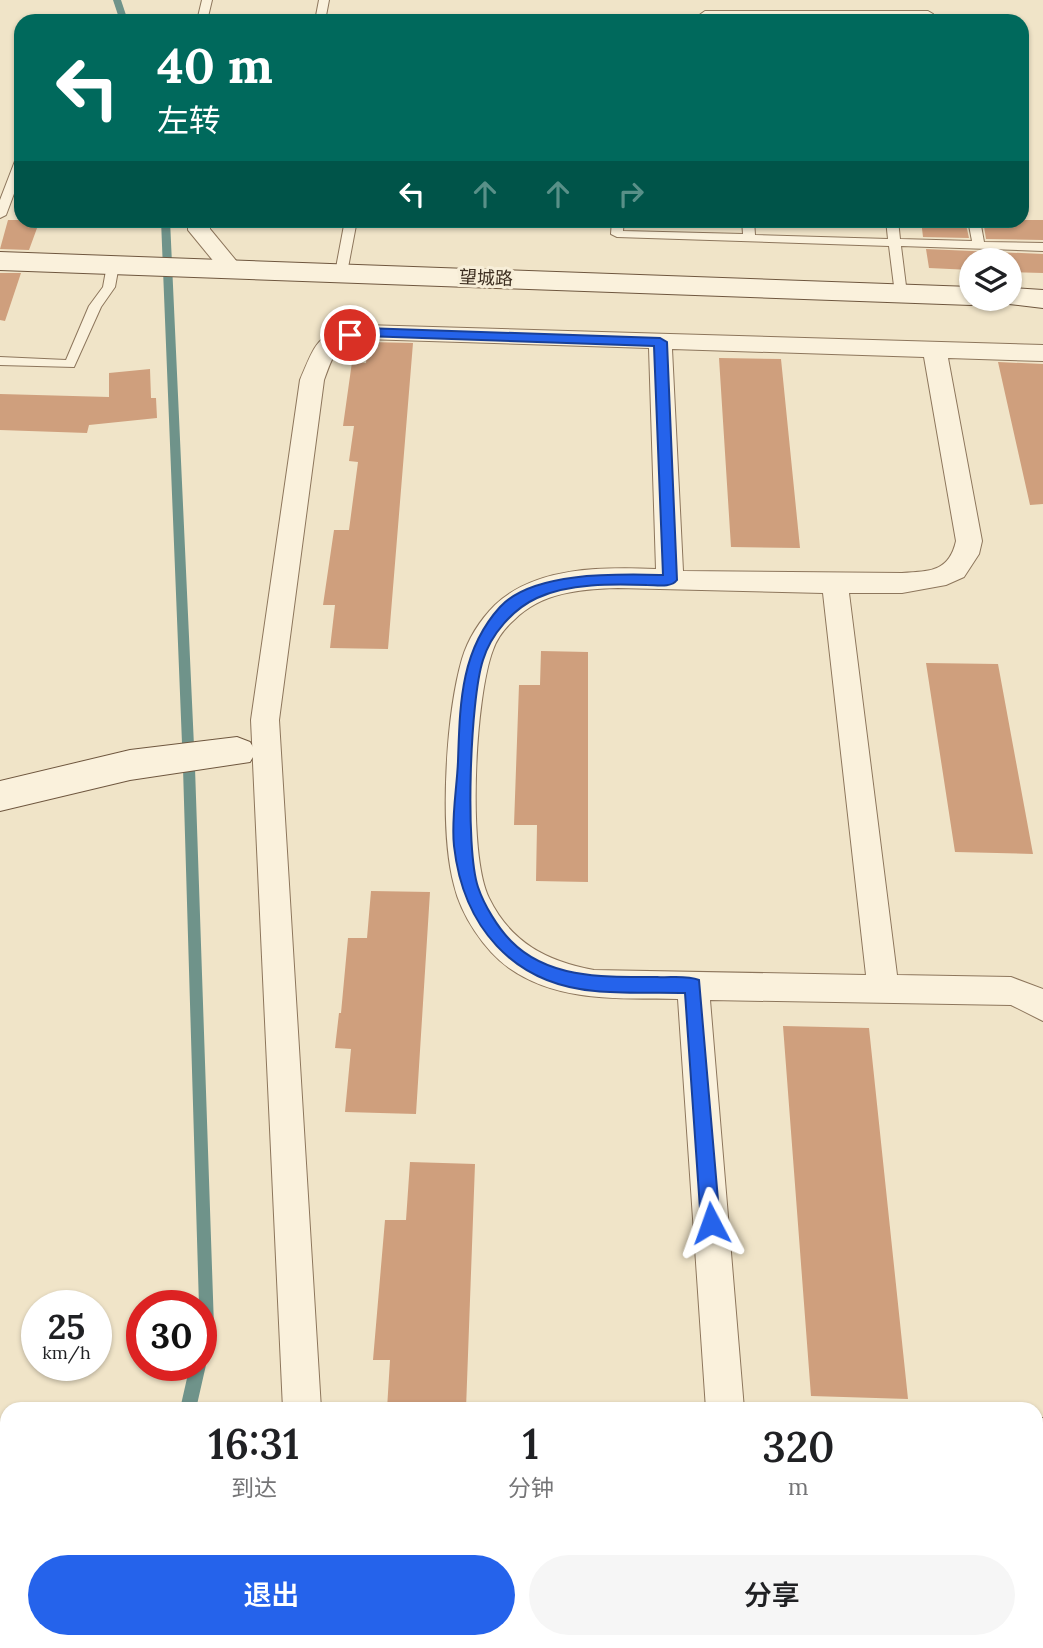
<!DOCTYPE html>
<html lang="zh">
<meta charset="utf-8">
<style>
:root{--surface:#fff;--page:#f6f6f6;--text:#202124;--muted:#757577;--accent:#2563eb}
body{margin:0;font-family:Lora,"Noto Sans SC",serif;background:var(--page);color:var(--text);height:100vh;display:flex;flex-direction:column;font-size:26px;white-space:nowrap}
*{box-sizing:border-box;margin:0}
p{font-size:23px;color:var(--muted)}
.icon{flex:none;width:38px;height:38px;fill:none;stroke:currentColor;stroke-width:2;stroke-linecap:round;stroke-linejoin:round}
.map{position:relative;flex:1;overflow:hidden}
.sheet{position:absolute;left:0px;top:1402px;width:1043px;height:247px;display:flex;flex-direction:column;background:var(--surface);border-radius:21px 21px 0 0;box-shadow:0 2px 5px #0004}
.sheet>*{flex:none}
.guide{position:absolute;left:14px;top:14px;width:1015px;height:214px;border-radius:21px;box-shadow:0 2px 5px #0004;background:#00695c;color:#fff;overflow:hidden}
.fabs{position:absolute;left:959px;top:248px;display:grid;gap:14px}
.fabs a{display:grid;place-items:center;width:63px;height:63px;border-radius:50%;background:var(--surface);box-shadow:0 2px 5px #0004;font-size:35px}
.speed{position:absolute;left:21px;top:1290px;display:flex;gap:14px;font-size:35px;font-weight:700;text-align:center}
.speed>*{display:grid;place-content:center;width:91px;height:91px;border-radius:50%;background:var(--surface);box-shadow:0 2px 5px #0004;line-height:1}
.speed small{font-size:18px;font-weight:400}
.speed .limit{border:10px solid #d22;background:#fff;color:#111}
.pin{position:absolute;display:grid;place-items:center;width:60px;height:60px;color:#fff;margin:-30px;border:4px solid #fff;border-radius:50%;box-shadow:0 2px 7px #0007}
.me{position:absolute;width:77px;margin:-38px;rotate:356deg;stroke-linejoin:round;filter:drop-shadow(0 0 5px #0008)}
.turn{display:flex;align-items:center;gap:24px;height:147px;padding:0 28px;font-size:32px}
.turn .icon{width:91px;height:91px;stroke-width:2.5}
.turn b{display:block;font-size:49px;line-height:60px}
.lanes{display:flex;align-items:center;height:66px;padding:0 28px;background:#0003;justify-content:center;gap:35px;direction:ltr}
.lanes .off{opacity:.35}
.eta{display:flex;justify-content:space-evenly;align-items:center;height:119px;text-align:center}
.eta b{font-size:42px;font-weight:600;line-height:49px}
.cta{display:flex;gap:14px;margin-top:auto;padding:14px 28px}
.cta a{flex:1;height:80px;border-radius:42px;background:var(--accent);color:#fff;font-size:28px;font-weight:600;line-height:80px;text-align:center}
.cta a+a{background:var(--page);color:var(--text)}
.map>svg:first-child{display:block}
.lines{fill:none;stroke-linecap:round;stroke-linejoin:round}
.stream{fill:#6f938a;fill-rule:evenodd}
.building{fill:#cf9f7d}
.lane-casing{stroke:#8d765c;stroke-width:2}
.street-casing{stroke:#8d765c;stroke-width:2}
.secondary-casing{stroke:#6f573f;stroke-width:2}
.lane{fill:#faf1dc;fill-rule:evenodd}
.street{fill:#faf1dc;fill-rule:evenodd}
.secondary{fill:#faf1dc;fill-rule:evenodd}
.route{fill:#2563eb;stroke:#184099;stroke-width:2}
.labels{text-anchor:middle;stroke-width:6;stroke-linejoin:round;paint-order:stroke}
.far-street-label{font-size:18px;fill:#3d2e20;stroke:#f7eed8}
</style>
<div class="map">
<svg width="1043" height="1648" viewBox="0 0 1043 1648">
<rect width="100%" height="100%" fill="#f0e4c8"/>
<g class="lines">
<path class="stream" d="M 113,0 L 121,0 L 128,21 L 120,21 Z
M 161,220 L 170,220 L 195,768 L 214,1327 L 206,1357 L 202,1359 L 206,1365 L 196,1409 L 180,1409 L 190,1365 L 201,1365 L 201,1306 L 199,1306 L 183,768 Z
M 118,1642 L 134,1642 L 132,1648 L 116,1648 Z"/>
</g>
<path class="building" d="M 8,220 L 40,220 L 29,250 L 0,249 Z
M 921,220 L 965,220 L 969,238 L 923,237 Z
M 983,220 L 1043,220 L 1043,240 L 986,239 Z
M 926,249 L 1043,254 L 1043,273 L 1010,272 L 1010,261 L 971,261 L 971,270 L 929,268 Z
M 0,273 L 21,273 L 5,321 L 0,320 Z
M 368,342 L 413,343 L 388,649 L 330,648 L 335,605 L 323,605 L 334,530 L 349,530 L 358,462 L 349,461 L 354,426 L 343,426 L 352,362 L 366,363 Z
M 719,358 L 781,359 L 800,548 L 731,547 Z
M 998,362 L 1043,364 L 1043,504 L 1030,505 Z
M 150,369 L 151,398 L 156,398 L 157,418 L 89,425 L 87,433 L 0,430 L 0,394 L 109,397 L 109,373 Z
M 541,651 L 588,652 L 588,882 L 536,881 L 537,825 L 514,825 L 519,685 L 540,685 Z
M 926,663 L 998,664 L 1033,854 L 955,852 Z
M 371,891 L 430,892 L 416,1114 L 345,1112 L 351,1049 L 335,1048 L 339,1013 L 341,1013 L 348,938 L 367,938 Z
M 783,1026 L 869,1028 L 908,1399 L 811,1396 Z
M 410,1162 L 475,1164 L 466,1409 L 387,1409 L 390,1360 L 373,1360 L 385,1220 L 406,1220 Z"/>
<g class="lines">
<defs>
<path id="lane" d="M 202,0 L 212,0 L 207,21 L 197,21 Z
M 319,0 L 329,0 L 325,21 L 315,21 Z
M 705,11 L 928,11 L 933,14 L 928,17 L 707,17 L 702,21 L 691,21 Z
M 21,158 L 21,175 L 6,215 L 0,218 L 0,200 L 15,161 Z
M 345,220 L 357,220 L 347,273 L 341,277 L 335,273 Z
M 612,220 L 624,220 L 623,231 L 743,234 L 742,220 L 754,220 L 755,235 L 888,239 L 886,220 L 898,220 L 900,239 L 972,241 L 968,220 L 980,220 L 984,242 L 1043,243 L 1043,251 L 901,246 L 907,294 L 901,298 L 895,294 L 889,246 L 617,237 L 611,234 Z
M 113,261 L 119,265 L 115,287 L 101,307 L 74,367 L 0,365 L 0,357 L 66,360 L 89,306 L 103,287 L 107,265 Z"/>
<path id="street" d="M 188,220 L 210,220 L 210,229 L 243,269 L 240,274 L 224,274 L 188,230 Z
M 364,325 L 1043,345 L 1043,361 L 948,358 L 982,541 L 979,554 L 964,577 L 946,585 L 902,593 L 849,593 L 897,975 L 1011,977 L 1043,989 L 1043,1021 L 1011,1005 L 710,1000 L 744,1409 L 706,1409 L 678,999 C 622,998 558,1003 509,968 C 484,950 461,915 454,885 C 439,829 446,715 462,659 C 468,639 480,620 495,605 C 536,566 603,567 656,569 L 649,348 L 364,339 C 335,346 334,353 324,380 L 279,720 L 321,1409 L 283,1409 L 251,720 L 300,380 C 318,337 318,334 364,325 ZM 672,349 L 924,357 L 956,541 C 949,572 930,571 902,573 L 683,571 ZM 618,588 L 823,593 L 866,975 L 594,970 C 547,961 511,943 489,898 C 467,853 475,697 493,650 C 497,638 505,628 514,620 C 542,592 581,589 618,588 Z
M 1036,1418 L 1043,1418 L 1043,1456 L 1036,1456 Z"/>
<path id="secondary" d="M 0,252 L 971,287 L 971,299 L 984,299 L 971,305 L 0,270 Z
M 1010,288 L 1043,290 L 1043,308 L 1000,303 L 997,299 L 1010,299 Z
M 237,737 L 250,742 L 256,752 L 250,762 L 130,780 L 0,811 L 0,781 L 130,750 Z"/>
</defs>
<use href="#lane" class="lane-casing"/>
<use href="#street" class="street-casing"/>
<use href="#secondary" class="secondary-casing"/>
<use href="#lane" class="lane"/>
<use href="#street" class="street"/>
<use href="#secondary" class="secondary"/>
</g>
<path class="route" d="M 364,328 L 660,338 L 667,342 L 677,580 C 671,588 657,585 647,585 C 613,584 569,583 537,598 C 513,609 491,634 483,660 C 470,700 465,848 478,887 C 484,905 498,928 511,941 C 549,980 608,977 657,977 C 671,978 686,975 699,980 L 720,1223 L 717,1230 L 711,1232 L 704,1230 L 701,1223 L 685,993 C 655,992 625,994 595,991 C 512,984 463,926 454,846 C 451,819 457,788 458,761 C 460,705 460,651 500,607 C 533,571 618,574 663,575 L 654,346 L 364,336 L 350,339 L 344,335 Z"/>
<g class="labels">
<g class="far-street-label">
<text transform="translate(486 278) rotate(2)" y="6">望城路</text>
</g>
</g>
</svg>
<div class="fabs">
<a><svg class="icon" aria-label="layers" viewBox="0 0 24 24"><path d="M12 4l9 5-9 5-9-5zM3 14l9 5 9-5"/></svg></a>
</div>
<div class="speed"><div>25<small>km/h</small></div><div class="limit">30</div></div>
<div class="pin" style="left:350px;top:335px;background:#d93025"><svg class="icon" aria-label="arrive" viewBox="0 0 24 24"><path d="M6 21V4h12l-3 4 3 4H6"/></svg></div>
<svg class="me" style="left:711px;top:1223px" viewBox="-20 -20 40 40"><path d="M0-17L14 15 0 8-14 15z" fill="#2563eb" stroke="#fff" stroke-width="4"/></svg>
<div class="guide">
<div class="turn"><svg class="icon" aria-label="left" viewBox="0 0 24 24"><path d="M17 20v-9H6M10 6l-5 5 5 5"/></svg><div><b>40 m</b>左转</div></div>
<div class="lanes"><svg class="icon" aria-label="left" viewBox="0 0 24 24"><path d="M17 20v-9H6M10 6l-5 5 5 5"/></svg><svg class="icon off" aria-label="ahead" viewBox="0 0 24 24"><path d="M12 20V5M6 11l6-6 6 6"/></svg><svg class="icon off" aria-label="ahead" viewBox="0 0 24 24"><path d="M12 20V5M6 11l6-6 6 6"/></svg><svg class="icon off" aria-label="right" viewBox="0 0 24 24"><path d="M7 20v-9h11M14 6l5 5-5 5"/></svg></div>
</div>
<section class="sheet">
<div class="eta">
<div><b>16:31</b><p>到达</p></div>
<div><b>1</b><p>分钟</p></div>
<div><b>320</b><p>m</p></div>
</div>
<div class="cta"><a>退出</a><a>分享</a></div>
</section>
</div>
